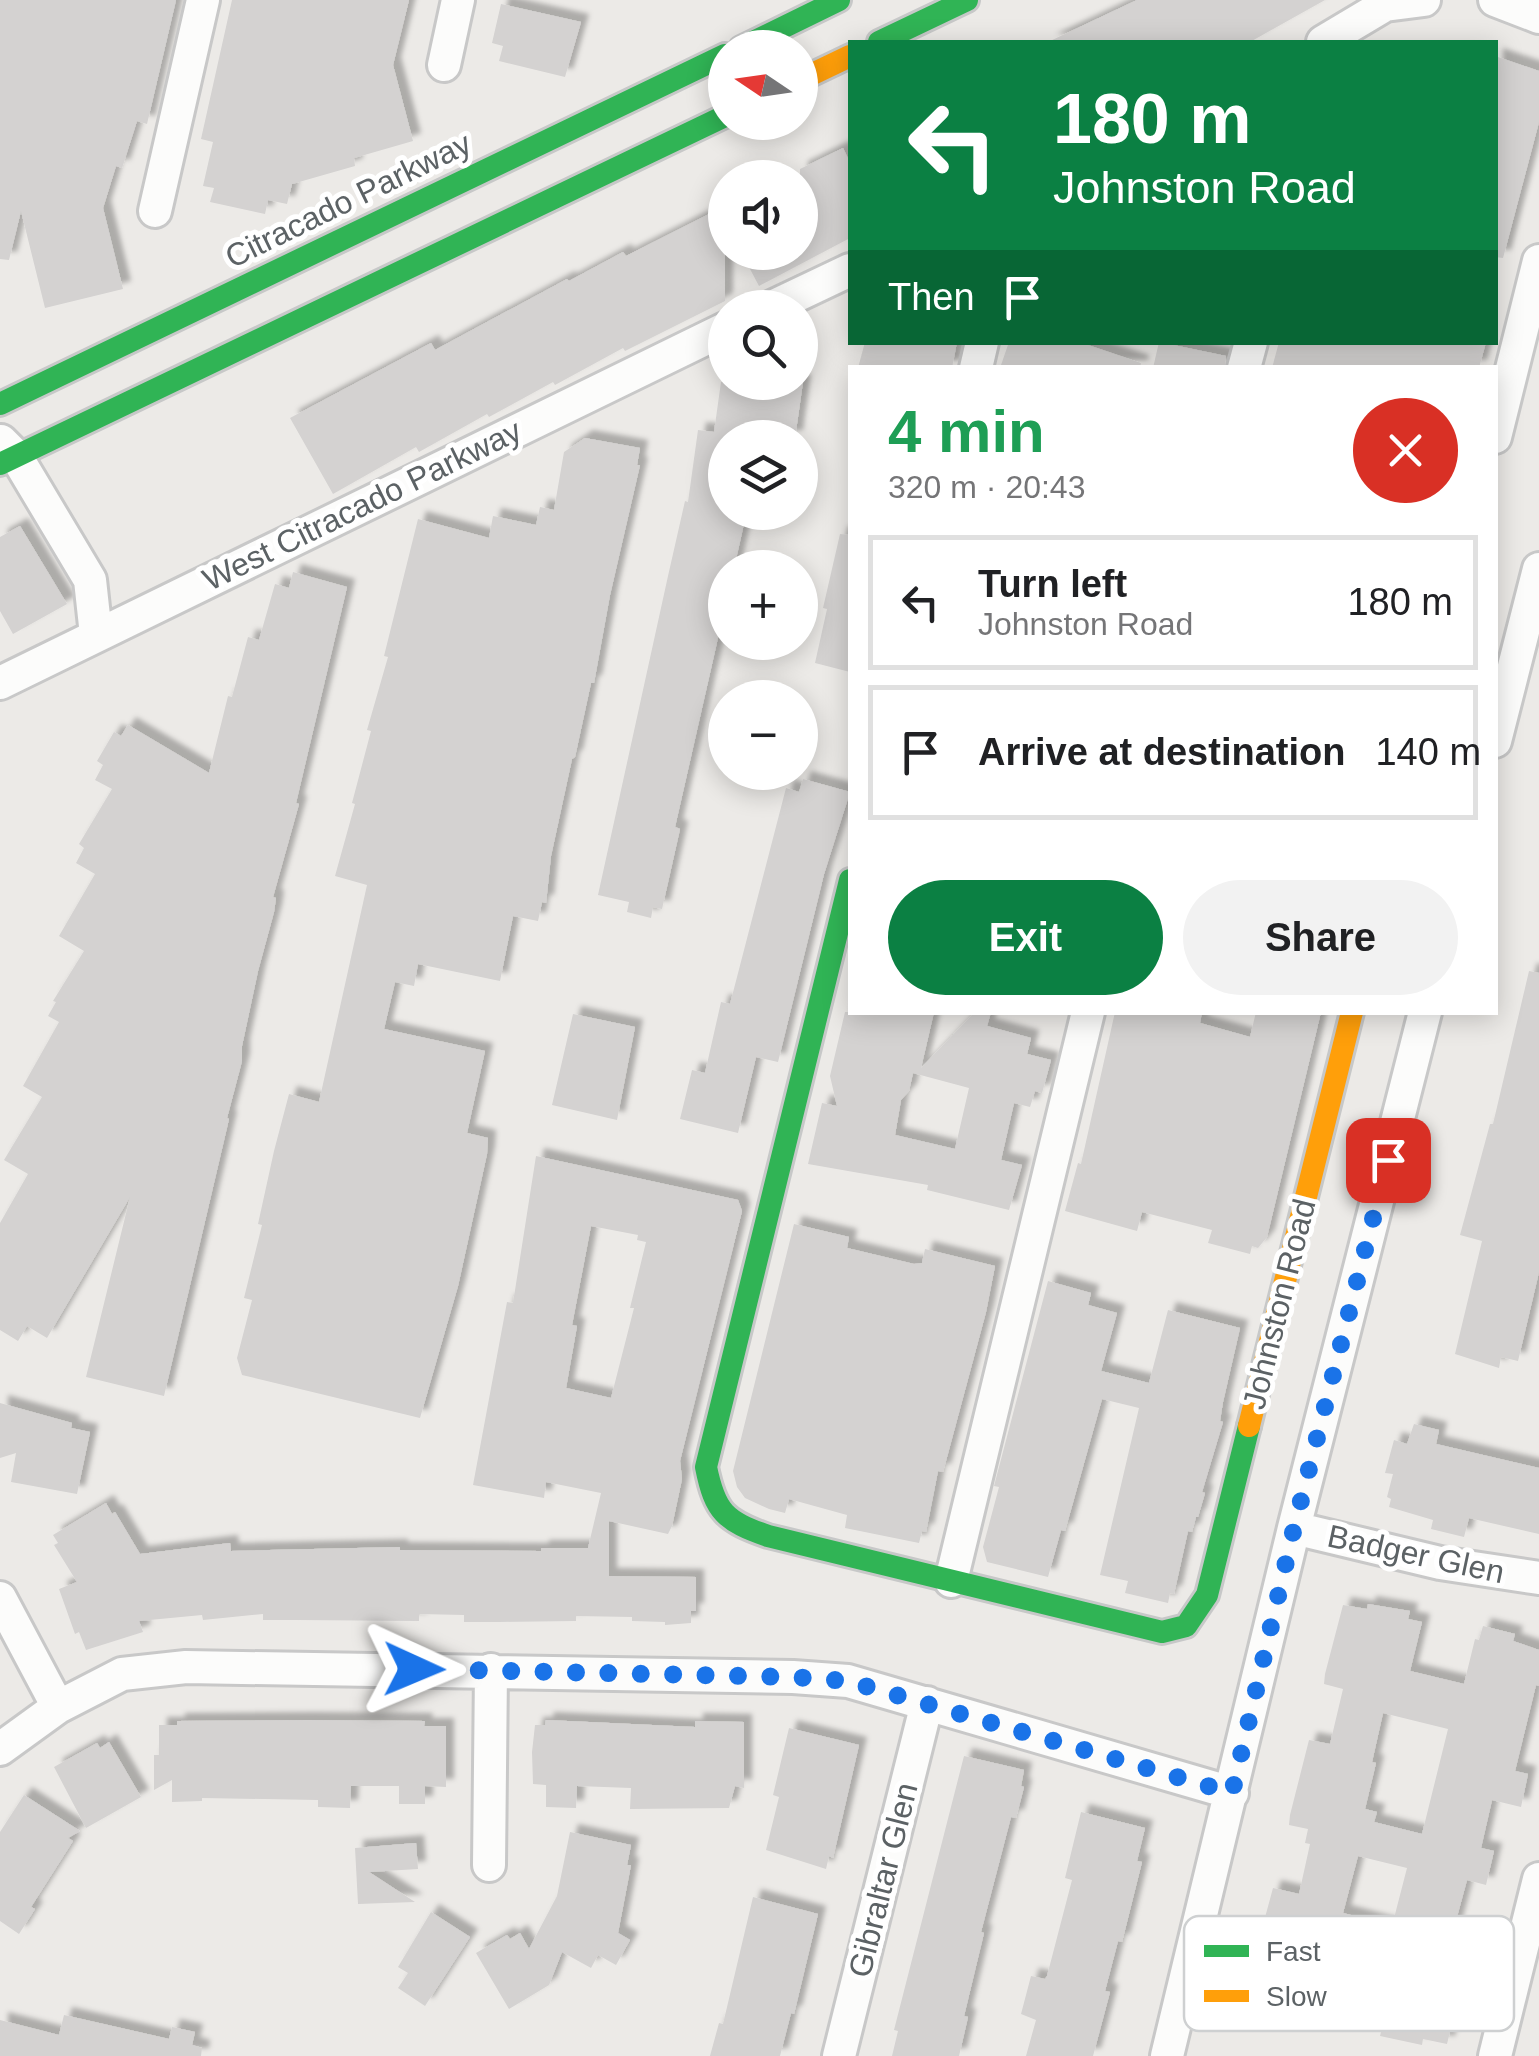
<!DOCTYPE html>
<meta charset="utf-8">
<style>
:root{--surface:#fff;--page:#f2f2f2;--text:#202124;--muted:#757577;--line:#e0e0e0;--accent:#0b8043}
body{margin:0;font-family:Helvetica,sans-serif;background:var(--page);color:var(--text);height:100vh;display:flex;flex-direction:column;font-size:38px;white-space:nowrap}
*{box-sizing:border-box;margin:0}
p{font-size:32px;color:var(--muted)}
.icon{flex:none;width:55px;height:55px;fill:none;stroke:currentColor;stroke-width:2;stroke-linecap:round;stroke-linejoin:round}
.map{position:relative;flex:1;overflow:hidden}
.drawer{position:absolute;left:848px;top:365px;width:650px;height:650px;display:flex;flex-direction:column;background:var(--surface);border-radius:0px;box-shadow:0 5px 25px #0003}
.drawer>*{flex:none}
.hud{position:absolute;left:848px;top:40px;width:650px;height:305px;border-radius:0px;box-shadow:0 5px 25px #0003;background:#0b8043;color:#fff;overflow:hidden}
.needle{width:65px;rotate:283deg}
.buttons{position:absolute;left:708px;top:30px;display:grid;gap:20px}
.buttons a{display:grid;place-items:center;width:110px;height:110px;border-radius:50%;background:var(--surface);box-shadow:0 5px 25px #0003;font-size:50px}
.pin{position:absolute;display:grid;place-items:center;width:85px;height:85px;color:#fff;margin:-42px;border-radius:20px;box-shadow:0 5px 15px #0006}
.me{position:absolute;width:110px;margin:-55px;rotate:91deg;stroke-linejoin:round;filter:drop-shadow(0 0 8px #0008)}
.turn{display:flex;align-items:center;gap:35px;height:210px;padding:0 40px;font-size:45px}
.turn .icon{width:130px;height:130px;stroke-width:2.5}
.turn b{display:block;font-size:70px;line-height:85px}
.then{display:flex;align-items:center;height:95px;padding:0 40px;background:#0003;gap:20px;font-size:38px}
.round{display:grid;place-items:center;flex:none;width:105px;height:105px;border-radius:52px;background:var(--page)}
.headline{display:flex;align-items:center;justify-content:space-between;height:170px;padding:0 40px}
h1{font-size:60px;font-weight:600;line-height:75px;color:#1e9e55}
.cta{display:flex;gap:20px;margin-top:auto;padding:20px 40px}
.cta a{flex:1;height:115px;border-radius:60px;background:var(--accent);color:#fff;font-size:40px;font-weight:600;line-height:115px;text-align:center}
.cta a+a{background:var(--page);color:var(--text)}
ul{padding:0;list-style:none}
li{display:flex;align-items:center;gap:30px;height:135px;margin:0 20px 15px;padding:0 20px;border:5px solid var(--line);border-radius:0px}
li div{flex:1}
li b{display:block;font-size:38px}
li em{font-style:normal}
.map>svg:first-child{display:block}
.building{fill:#d4d2d1;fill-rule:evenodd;filter:url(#shadow)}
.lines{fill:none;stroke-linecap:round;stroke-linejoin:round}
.street-casing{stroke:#c8c8c8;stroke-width:38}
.fast-casing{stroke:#c7c8c8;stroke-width:28}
.slow-casing{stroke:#c7c8c8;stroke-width:28}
.street{stroke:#fcfcfb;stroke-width:32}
.fast{stroke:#30b455;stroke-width:22}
.slow{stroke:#ff9f0a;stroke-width:22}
.route{stroke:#1a73e8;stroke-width:18;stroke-dasharray:0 32.4}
.labels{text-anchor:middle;stroke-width:10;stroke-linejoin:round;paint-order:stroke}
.street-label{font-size:32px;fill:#5c6265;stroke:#fff}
.key{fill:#fff;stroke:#ced0d1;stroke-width:2.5}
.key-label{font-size:28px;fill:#5c6265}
</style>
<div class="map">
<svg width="1539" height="2056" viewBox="0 0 1539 2056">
<defs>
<filter id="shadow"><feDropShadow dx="8" dy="-8" stdDeviation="2.5" flood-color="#0004"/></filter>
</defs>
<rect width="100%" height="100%" fill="#eceae7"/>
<path class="building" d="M 0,0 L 176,0 L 147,124 L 137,121 L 122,168 L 116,166 L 103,208 L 123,289 L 45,308 L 21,211 L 9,260 L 0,259 Z
M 232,0 L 409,0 L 393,65 L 413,141 L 354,158 L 355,166 L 292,184 L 287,204 L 268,200 L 265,214 L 210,202 L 214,188 L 203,186 L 213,142 L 201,139 Z
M 1137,0 L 1325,0 L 1250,42 L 1048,42 Z
M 501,4 L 581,22 L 565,77 L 499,61 L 503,46 L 492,43 Z
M 1495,56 L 1539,71 L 1539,122 L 1503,258 L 1495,257 Z
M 843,148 L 850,163 L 850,238 L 759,286 L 741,252 L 800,252 L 800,169 Z
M 725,206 L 725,301 L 625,351 L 623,348 L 555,385 L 553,382 L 489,417 L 487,414 L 419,452 L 416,447 L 333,494 L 290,418 L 431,343 L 435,350 L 567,279 L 569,281 L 623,252 L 626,256 Z
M 865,342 L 957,342 L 952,368 L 858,368 Z
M 1009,342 L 1079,342 L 1141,363 L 1140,368 L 1000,368 Z
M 1159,342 L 1226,356 L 1225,368 L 1153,368 Z
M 1279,342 L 1486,342 L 1479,368 L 1272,368 Z
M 721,382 L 803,382 L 795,438 L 725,438 L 725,512 L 746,515 L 734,568 L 725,568 L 725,607 L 675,827 L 680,829 L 662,909 L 653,907 L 651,918 L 627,912 L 629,902 L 598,895 L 668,576 L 685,501 L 688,502 L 698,430 L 714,432 Z
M 585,438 L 640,448 L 637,465 L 640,465 L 610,595 L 594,683 L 591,683 L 575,757 L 572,759 L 551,856 L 546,903 L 542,902 L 538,921 L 513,916 L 500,981 L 418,964 L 414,986 L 395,982 L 384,1029 L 485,1051 L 467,1133 L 488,1138 L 487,1154 L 458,1286 L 420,1418 L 242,1375 L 237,1358 L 252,1300 L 244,1298 L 262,1225 L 258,1224 L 274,1151 L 289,1094 L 319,1102 L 367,885 L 335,876 L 355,804 L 352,803 L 371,731 L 367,730 L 388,657 L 384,656 L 418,519 L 489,538 L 493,516 L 536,525 L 540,507 L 554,510 L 564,452 Z
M 20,526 L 67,604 L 13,634 L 0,611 L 0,537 Z
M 840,534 L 850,535 L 850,672 L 815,663 L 827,609 L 823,608 Z
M 293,572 L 347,587 L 296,803 L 299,804 L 273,897 L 276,898 L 274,912 L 258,971 L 242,1046 L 242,1061 L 227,1118 L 229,1119 L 164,1396 L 86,1377 L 130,1197 L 47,1338 L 27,1326 L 18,1341 L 0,1330 L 0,1223 L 28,1174 L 4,1160 L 42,1097 L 23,1086 L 59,1022 L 48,1016 L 56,1002 L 53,1001 L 84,951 L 59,936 L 95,874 L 76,863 L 84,848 L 79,844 L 112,789 L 95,780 L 103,765 L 97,761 L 114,732 L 121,736 L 128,725 L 209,773 L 228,696 L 232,697 L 248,637 L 259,640 L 275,584 L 289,588 Z
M 803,779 L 850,792 L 824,874 L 778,1062 L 756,1057 L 738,1133 L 680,1119 L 692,1070 L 705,1073 L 721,1002 L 730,1004 L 786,788 L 799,792 Z
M 1529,971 L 1539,973 L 1539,1272 L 1518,1361 L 1501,1357 L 1499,1368 L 1455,1354 L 1482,1241 L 1460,1235 L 1490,1124 L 1493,1124 Z
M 845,1012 L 934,1012 L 921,1068 L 975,1012 L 991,1012 L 987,1026 L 1031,1038 L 1027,1054 L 1051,1060 L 1042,1093 L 1035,1091 L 1030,1107 L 1014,1103 L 1001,1160 L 1022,1165 L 1009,1210 L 927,1190 L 928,1185 L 808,1164 L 822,1103 L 837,1106 L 830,1076 ZM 913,1073 L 969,1088 L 955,1149 L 895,1135 L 901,1100 L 909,1091 Z
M 1115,1012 L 1202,1012 L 1200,1023 L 1250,1037 L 1256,1012 L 1321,1012 L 1267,1237 L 1258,1248 L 1252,1246 L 1250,1254 L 1208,1243 L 1212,1230 L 1142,1212 L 1137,1231 L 1065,1211 L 1078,1163 L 1081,1164 Z
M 573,1014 L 635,1027 L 617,1120 L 552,1105 Z
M 536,1156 L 738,1200 L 742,1211 L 680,1461 L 682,1479 L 672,1526 L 668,1534 L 609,1521 L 609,1576 L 696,1577 L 696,1611 L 691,1611 L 691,1623 L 665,1625 L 665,1622 L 632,1621 L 632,1617 L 576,1616 L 576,1621 L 499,1622 L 464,1622 L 464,1615 L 419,1614 L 419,1621 L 296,1620 L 263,1620 L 263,1614 L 203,1620 L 202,1615 L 139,1621 L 143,1632 L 86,1650 L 79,1632 L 75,1634 L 59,1589 L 77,1582 L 54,1545 L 58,1543 L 53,1535 L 106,1503 L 112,1514 L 115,1512 L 140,1554 L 230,1543 L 231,1551 L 400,1547 L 400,1550 L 541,1551 L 541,1548 L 588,1548 L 601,1493 L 546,1482 L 544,1498 L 473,1485 L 507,1302 L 513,1303 ZM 591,1226 L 638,1235 L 637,1240 L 646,1242 L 630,1308 L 634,1308 L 611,1398 L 566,1388 L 577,1326 L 572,1325 Z
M 794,1224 L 849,1237 L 847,1248 L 914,1264 L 922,1263 L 925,1249 L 995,1266 L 986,1312 L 943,1472 L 938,1471 L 926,1532 L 922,1531 L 919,1543 L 845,1528 L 847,1515 L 789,1499 L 785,1513 L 769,1509 L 745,1498 L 737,1487 L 733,1471 Z
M 1048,1281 L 1091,1293 L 1088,1305 L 1117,1313 L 1101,1371 L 1149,1383 L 1168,1310 L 1240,1328 L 1223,1402 L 1220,1421 L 1223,1422 L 1202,1492 L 1205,1493 L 1198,1517 L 1196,1517 L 1192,1532 L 1188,1531 L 1174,1594 L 1170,1593 L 1168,1603 L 1125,1593 L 1128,1581 L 1100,1575 L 1139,1408 L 1102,1399 L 1065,1531 L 1061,1530 L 1048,1577 L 987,1562 L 983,1547 L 999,1487 L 994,1486 Z
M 0,1403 L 72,1423 L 71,1428 L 90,1432 L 77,1494 L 11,1482 L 16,1453 L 0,1458 Z
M 1414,1424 L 1439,1430 L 1436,1444 L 1539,1468 L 1539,1534 L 1469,1518 L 1464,1537 L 1431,1529 L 1433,1520 L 1389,1507 L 1391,1499 L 1387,1497 L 1393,1474 L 1385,1473 L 1394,1440 L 1407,1444 Z
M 1368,1604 L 1410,1611 L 1408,1619 L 1422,1622 L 1410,1671 L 1464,1684 L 1475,1639 L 1479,1640 L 1483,1626 L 1515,1634 L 1513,1641 L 1539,1650 L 1539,1686 L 1536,1685 L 1515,1771 L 1528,1774 L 1521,1807 L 1492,1800 L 1481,1848 L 1494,1851 L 1486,1885 L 1467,1880 L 1454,1928 L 1474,1933 L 1447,2044 L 1423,2039 L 1422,2045 L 1380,2036 L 1384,2020 L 1380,2019 L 1394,1962 L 1384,1960 L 1386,1950 L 1333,1937 L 1322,1982 L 1318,1981 L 1314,1997 L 1282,1989 L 1272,1986 L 1274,1980 L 1250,1973 L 1273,1888 L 1299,1894 L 1310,1844 L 1305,1843 L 1308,1829 L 1289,1825 L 1290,1815 L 1309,1740 L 1330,1744 L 1343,1689 L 1324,1684 L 1325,1674 L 1343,1605 L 1367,1609 ZM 1383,1713 L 1448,1729 L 1422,1834 L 1374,1822 L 1377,1812 L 1365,1809 L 1376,1763 L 1372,1762 ZM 1358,1856 L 1407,1868 L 1392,1926 L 1343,1913 Z
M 308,1720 L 425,1721 L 424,1726 L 446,1726 L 446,1787 L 425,1786 L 425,1804 L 399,1804 L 399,1786 L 351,1786 L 350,1808 L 318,1807 L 318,1800 L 202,1798 L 202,1801 L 172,1802 L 172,1780 L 154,1790 L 154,1755 L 159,1755 L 159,1725 L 177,1725 L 177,1721 Z
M 546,1720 L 695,1727 L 695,1721 L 744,1722 L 744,1788 L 735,1786 L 729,1808 L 630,1809 L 631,1788 L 577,1786 L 576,1808 L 546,1807 L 546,1785 L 533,1784 L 532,1752 L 535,1725 L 545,1725 Z
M 789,1728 L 859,1745 L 833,1858 L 829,1856 L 826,1869 L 766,1850 L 779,1797 L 773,1795 Z
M 109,1742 L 141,1797 L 86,1828 L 54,1767 L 97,1743 L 100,1748 Z
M 964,1756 L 1024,1770 L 1021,1786 L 1024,1787 L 1016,1818 L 1011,1817 L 981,1932 L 984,1933 L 964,2016 L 968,2017 L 959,2056 L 892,2056 L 898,2031 L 894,2030 Z
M 24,1795 L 80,1831 L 68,1838 L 73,1841 L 31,1907 L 35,1909 L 19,1934 L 0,1921 L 0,1832 Z
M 1081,1812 L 1145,1828 L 1137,1861 L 1142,1862 L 1122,1942 L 1118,1941 L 1105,1991 L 1110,1992 L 1093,2056 L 1026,2056 L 1036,2020 L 1021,2014 L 1031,1976 L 1045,1979 L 1047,1976 L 1072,1880 L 1065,1878 Z
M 570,1832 L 631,1845 L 627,1865 L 631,1865 L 618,1933 L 630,1940 L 616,1965 L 598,1955 L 591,1968 L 562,1952 L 549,1985 L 509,2009 L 476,1953 L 507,1935 L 510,1939 L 520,1933 L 529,1949 L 557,1896 Z
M 416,1843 L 418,1869 L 369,1872 L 415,1902 L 358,1904 L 355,1848 Z
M 753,1897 L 818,1914 L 794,2014 L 791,2013 L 780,2056 L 710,2056 L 719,2023 L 723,2024 Z
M 431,1912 L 470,1937 L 425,2006 L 398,1988 L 408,1973 L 398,1967 Z
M 64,2015 L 169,2039 L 172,2027 L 195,2032 L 192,2045 L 202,2048 L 201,2056 L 0,2056 L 0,2020 L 59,2035 Z"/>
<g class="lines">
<defs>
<path id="street" d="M 1495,0 L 1539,17
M 1323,42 L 1385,5 L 1424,0
M 444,65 L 458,0
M 155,211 L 203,0
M 770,308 L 850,270
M 976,368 L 982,342
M 1244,368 L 1251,342
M 1495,437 L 1539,261
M 1,441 L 16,456 L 90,580 L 96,635
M 0,683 L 725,329
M 1495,741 L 1539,569
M 1294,1528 L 1440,1563 L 1539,1578
M 951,1581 L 1088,1012
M 0,1598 L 58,1707
M 0,1749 L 58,1707 L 122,1674 L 186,1667 L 793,1677 L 848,1681 L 1232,1793
M 489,1865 L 491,1670
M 839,2056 L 927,1703
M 1167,2056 L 1294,1528 L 1425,1012
M 1495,2056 L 1539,1879"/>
<path id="fast" d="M 879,42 L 967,0
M 741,48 L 839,0
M 0,404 L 725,55
M 0,464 L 725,116
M 850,880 L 706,1467 C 715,1512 725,1521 768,1536 L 1162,1632 L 1186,1626 L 1207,1595 L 1249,1426"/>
<path id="slow" d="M 800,80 L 850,56
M 1249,1426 L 1352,1012"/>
</defs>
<use href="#street" class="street-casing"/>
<use href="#fast" class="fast-casing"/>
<use href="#slow" class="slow-casing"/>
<use href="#street" class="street"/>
<use href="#fast" class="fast"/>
<use href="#slow" class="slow"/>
</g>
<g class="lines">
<path class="route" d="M 414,1669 L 793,1677 L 848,1681 L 1232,1793 L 1294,1528 L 1388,1160"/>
</g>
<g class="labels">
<g class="street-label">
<text transform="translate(348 200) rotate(-26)" y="11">Citracado Parkway</text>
<text transform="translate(362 505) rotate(-26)" y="11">West Citracado Parkway</text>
<text transform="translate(1279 1304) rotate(-76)" y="11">Johnston Road</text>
<text transform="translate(1416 1554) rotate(12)" y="11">Badger Glen</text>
<text transform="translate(883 1880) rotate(-76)" y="11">Gibraltar Glen</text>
</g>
</g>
<rect x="1184" y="1916" width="330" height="115" rx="15" class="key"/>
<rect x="1204" y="1945" width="45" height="12" fill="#30b455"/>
<rect x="1204" y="1990" width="45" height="12" fill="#ff9f0a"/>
<g class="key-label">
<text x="1266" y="1961">Fast</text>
<text x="1266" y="2006">Slow</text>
</g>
</svg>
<div class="buttons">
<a><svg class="needle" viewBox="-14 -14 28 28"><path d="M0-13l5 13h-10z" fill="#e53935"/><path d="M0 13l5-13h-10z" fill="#757577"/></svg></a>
<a><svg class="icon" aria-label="sound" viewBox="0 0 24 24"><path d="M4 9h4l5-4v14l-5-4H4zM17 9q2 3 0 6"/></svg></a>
<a><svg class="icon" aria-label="search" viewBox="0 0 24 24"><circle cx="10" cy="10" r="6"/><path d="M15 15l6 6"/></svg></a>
<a><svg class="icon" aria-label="layers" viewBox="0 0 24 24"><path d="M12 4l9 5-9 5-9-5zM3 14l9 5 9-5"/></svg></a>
<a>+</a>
<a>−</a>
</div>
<div class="pin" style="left:1388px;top:1160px;background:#d93025"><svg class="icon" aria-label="arrive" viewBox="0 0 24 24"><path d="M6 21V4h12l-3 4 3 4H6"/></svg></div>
<svg class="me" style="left:414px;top:1669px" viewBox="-20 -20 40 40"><path d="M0-17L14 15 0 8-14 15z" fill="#1a73e8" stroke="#fff" stroke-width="4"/></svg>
<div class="hud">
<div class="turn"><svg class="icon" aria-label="left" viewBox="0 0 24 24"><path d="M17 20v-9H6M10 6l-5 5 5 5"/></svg><div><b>180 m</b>Johnston Road</div></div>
<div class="then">Then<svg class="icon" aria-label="arrive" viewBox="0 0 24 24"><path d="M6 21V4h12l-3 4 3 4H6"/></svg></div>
</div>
<section class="drawer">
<div class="headline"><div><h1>4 min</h1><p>320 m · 20:43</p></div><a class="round" style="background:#d93025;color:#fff"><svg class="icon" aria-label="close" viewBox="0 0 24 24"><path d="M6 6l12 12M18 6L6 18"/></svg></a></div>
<ul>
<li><svg class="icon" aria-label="left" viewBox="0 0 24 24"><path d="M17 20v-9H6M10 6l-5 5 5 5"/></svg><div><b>Turn left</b><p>Johnston Road</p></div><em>180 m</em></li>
<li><svg class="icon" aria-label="arrive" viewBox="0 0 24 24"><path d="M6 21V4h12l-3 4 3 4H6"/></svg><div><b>Arrive at destination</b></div><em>140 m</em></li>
</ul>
<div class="cta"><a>Exit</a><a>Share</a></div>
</section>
</div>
